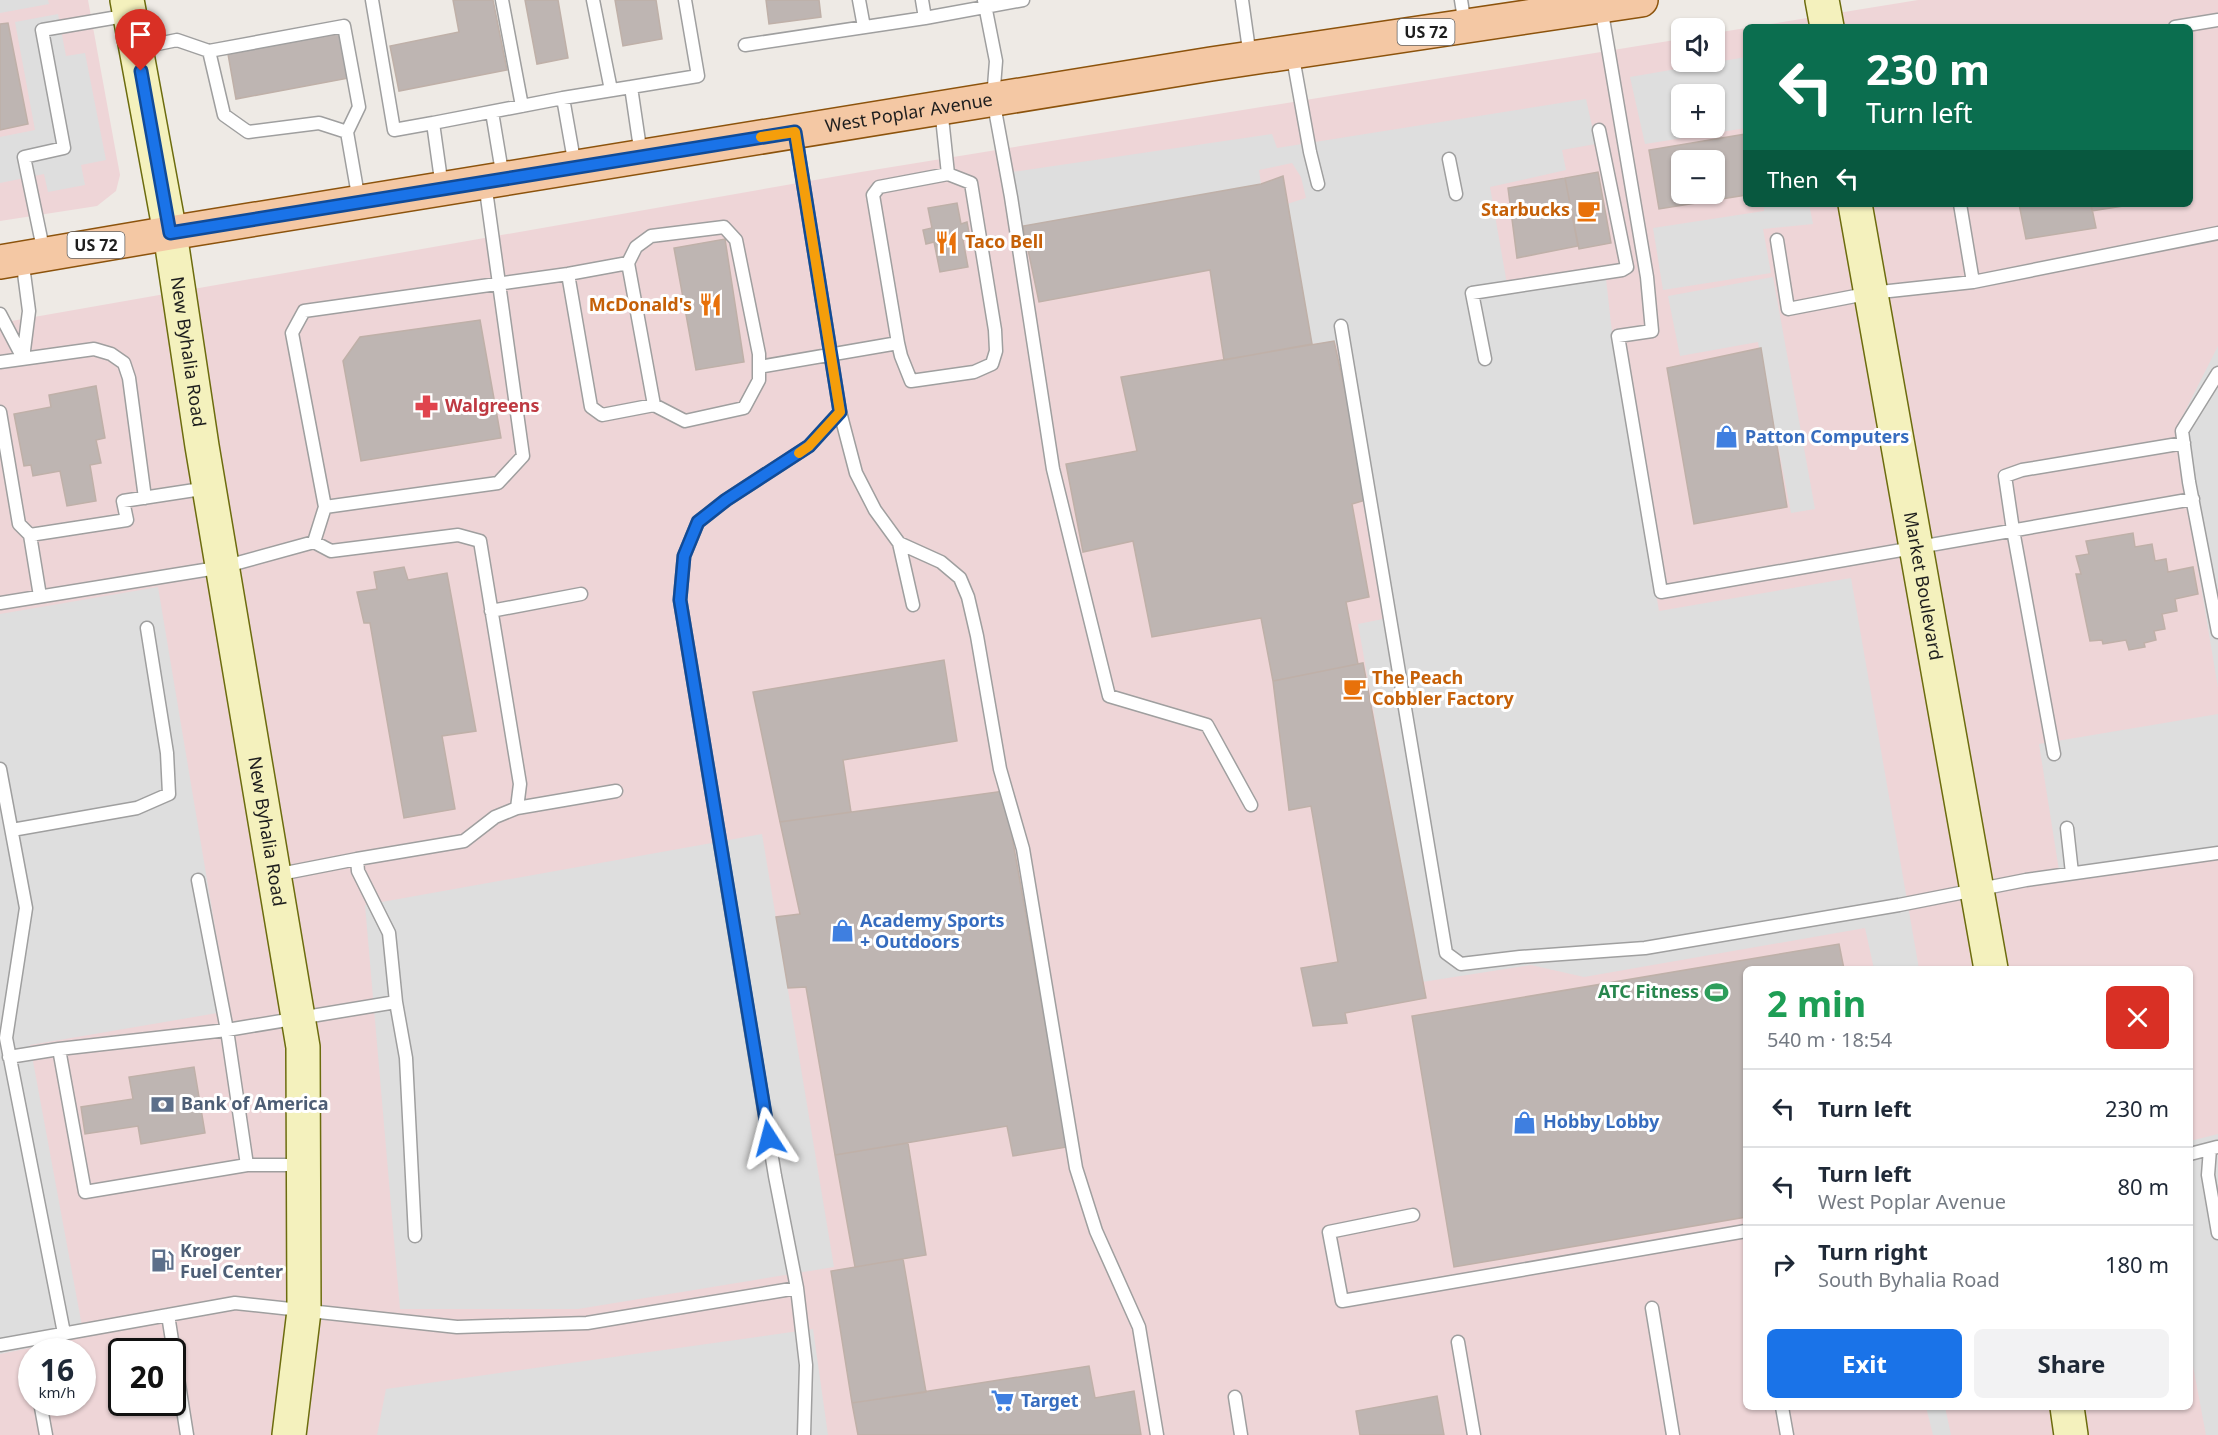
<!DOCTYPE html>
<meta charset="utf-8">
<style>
:root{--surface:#fff;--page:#f2f2f3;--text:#1f2937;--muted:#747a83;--line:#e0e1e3;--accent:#1a73e8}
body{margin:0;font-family:"Noto Sans",sans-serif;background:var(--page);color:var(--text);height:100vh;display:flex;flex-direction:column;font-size:22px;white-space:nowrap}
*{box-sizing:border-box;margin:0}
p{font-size:20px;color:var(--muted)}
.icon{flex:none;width:33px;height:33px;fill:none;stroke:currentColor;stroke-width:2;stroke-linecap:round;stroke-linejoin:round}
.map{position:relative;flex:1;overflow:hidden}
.side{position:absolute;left:1743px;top:966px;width:450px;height:444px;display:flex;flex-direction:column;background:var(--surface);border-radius:9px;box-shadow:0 2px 4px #0004}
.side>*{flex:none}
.guide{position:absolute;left:1743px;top:24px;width:450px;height:183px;border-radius:9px;box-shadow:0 2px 4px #0004;background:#0b6e4f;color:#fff;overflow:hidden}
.controls{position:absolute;left:1671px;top:18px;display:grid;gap:12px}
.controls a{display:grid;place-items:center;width:54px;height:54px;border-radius:9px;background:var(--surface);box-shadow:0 2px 4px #0004;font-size:30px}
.speed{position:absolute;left:18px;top:1338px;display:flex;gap:12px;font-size:30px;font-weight:700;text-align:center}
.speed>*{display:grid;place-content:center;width:78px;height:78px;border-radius:50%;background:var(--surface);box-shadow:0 2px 4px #0004;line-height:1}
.speed small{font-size:15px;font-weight:400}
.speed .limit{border:3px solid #111;border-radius:9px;background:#fff;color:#111}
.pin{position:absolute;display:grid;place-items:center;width:51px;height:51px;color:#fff;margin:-62px -26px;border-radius:50% 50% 50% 0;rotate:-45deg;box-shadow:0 0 6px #0007}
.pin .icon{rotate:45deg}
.me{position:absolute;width:66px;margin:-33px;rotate:351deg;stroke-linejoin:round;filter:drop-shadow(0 0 4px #0008)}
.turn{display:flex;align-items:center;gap:21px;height:126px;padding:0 24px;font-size:27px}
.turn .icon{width:78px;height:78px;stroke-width:2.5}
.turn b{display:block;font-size:42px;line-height:51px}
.then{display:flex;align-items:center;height:57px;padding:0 24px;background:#0003;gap:12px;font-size:22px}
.round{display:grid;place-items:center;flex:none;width:63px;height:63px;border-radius:9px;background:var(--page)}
.head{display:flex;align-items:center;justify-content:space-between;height:102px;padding:0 24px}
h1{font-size:36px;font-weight:700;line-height:45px;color:#1e9e55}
.button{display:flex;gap:12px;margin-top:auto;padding:12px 24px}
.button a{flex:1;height:69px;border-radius:9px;background:var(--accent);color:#fff;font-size:24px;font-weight:700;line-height:69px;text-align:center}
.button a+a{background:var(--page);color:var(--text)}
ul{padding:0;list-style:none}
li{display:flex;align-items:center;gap:18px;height:78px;padding:0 24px;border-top:2px solid var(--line)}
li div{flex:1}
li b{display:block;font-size:22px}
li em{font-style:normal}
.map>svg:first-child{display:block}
.commercial{fill:#eed5d7;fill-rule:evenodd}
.parking{fill:#dedede;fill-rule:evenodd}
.building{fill:#beb5b2;stroke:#bfb0a8;stroke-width:1.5;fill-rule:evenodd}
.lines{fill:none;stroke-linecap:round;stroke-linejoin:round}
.lane-casing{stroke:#9f9f9f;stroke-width:15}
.secondary-casing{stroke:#6c6c0e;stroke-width:36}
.primary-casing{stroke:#8c530c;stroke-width:36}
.lane{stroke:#fff;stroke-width:12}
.secondary{stroke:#f4f1bd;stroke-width:33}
.primary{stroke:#f4c8a4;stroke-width:33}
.route-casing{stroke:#114b97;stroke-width:15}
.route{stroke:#1a73e8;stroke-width:10}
.slow{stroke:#f59e0b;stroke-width:10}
.labels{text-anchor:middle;stroke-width:6;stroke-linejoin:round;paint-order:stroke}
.shield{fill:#fff;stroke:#626262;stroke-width:1.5}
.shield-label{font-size:16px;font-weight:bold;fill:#1e1e1e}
.street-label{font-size:18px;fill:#1e1e1e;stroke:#fff}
.food-label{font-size:18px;font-weight:bold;fill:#c56008;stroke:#fff;text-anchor:end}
.health-label{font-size:18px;font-weight:bold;fill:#be3a42;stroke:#fff;text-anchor:start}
.shop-label{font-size:18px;font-weight:bold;fill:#366cbe;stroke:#fff;text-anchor:start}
.leisure-label{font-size:18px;font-weight:bold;fill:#27864d;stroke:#fff;text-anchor:end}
.service-label{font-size:18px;font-weight:bold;fill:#4e5e75;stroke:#fff;text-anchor:start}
</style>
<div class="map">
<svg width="2218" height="1435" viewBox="0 0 2218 1435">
<rect width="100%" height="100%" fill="#eeeae5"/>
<path class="commercial" d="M 0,0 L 88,0 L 120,175 L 116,191 L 97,206 L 0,221 Z
M 1918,0 L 2218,0 L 2218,1435 L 0,1435 L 0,323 L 861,172 L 1681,39 L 1682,62 L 1714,62 L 1715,33 L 1746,28 L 1746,204 L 2190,204 L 2190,27 L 1752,27 ZM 1682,94 L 1714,94 L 1714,128 L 1682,128 ZM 1682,160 L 1714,160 L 1714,194 L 1682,194 ZM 1746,969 L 2190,969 L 2190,1407 L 1746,1407 ZM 32,1352 L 82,1352 L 82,1402 L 32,1402 ZM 122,1352 L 172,1352 L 172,1402 L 122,1402 Z"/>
<path class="parking" d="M 0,0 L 48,0 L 49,4 L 0,13 Z
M 58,14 L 66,56 L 85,53 L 106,160 L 81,165 L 85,185 L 48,192 L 44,174 L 0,183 L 0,137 L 35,130 L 15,22 Z
M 1746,57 L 1746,128 L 1645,144 L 1630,77 ZM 1682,94 L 1714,94 L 1714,128 L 1682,128 Z
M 1586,99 L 1596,144 L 1562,150 L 1566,170 L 1490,187 L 1507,284 L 1605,269 L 1611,324 L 1659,611 L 1851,578 L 1919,969 L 1874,969 L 1865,928 L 1584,977 L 1531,965 L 1422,982 L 1358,624 L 1393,617 L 1353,370 L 1334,341 L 1312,344 L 1287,204 L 1306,198 L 1301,177 L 1292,163 L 1259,170 L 1261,184 L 1023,226 L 1012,172 L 1272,134 L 1277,148 Z
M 1764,204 L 1809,204 L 1813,224 L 1763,229 L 1771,273 L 1663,290 L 1653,228 L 1764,211 Z
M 1773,277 L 1815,509 L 1791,513 L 1758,342 L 1680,356 L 1668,296 Z
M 2218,346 L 2218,688 L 2175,431 Z
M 158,587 L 229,1011 L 30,1045 L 84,1337 L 0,1354 L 0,614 Z
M 2218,714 L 2218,857 L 2061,883 L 2039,744 Z
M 762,834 L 834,1267 L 578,1309 L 400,1309 L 365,905 Z
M 2218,1134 L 2218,1435 L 2206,1435 L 2190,1350 L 2190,1141 Z
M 813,1329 L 828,1435 L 377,1435 L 386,1389 Z
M 1926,1407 L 1945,1407 L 1951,1435 L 1933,1435 Z"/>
<path class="building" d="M 453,0 L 493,0 L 507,70 L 399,91 L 390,46 L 459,32 Z
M 525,0 L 558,0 L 568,58 L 537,64 Z
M 615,0 L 656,0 L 662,39 L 623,46 Z
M 766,0 L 819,0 L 821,17 L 769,24 Z
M 8,23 L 28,124 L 0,130 L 0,24 Z
M 341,33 L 349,78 L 236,99 L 228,54 Z
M 1746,134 L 1746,195 L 1659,209 L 1649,150 ZM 1682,160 L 1714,160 L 1714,194 L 1682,194 Z
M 1598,172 L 1611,243 L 1579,249 L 1565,178 Z
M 1283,176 L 1312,344 L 1224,360 L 1210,270 L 1039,302 L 1023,226 L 1261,184 Z
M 1565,178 L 1578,246 L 1517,258 L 1508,188 Z
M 957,203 L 961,224 L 967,222 L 970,238 L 963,240 L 968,267 L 940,272 L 934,242 L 926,244 L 923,230 L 932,228 L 928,208 Z
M 2019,204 L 2091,204 L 2096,228 L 2026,239 Z
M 2091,204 L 2136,204 L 2092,211 Z
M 725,239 L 744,362 L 696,370 L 674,248 Z
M 480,320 L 501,438 L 361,461 L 343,361 L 360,337 Z
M 1334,341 L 1369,499 L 1352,504 L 1369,597 L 1346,602 L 1358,664 L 1273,681 L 1261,618 L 1152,637 L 1133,541 L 1083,552 L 1066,464 L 1137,451 L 1121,377 Z
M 1761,348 L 1787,507 L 1694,524 L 1667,368 Z
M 96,386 L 105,438 L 96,440 L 101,463 L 90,465 L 96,501 L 67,506 L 60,471 L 33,476 L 31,465 L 24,466 L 14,414 L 51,407 L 49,395 Z
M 2133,533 L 2135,547 L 2152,544 L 2155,561 L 2166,559 L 2168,572 L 2193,567 L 2198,594 L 2175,599 L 2177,611 L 2162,614 L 2165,629 L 2154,631 L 2156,640 L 2144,643 L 2145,647 L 2129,650 L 2126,640 L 2103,644 L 2102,640 L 2090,641 L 2076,574 L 2081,574 L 2076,556 L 2089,554 L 2086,541 Z
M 404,567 L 408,580 L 447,573 L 476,731 L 442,736 L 455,809 L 404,818 L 370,623 L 364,623 L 357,592 L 377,589 L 374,572 Z
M 944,660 L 957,741 L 843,760 L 851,812 L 780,822 L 753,692 Z
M 1363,663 L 1426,998 L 1345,1013 L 1347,1023 L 1313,1026 L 1301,968 L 1338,962 L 1311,806 L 1289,810 L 1273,681 Z
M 1004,791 L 1067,1147 L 1013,1156 L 1007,1126 L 835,1155 L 806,987 L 788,988 L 776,917 L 800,914 L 780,822 Z
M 1839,944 L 1844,969 L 1746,969 L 1746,1217 L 1454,1267 L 1412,1016 Z
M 194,1067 L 205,1133 L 141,1144 L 138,1126 L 85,1134 L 81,1107 L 133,1099 L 129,1077 Z
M 908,1143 L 926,1255 L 855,1267 L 835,1155 Z
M 903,1259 L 926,1392 L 852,1403 L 831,1271 Z
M 1089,1366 L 1095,1398 L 1134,1391 L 1141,1435 L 858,1435 L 852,1403 Z
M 1437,1396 L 1444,1435 L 1360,1435 L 1356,1411 Z"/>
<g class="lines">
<defs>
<path id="lane" d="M 372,0 L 394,130 L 433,123
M 502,0 L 522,106
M 593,0 L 611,90
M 859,0 L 864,27
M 922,0 L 925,18
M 984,0 L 996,61 L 993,99 L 1011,197 L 1053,469 L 1109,696 L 1207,725 L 1251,805
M 1242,0 L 1250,57
M 1461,0 L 1465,25
M 1601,7 L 1647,277 L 1652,331 L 1618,336 L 1661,592 L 2193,499
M 2175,27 L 2218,20
M 745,45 L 925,18 L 1023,0
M 138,48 L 177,40 L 209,51 L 224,115 L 248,132 L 319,123 L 347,132 L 359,201
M 209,51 L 344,26 L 359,107 L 347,132
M 1292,52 L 1310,152 L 1318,184
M 563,98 L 575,166
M 492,112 L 503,178
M 795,132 L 840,412 L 809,446 L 726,500 L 698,522 L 684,556 L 680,600 L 775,1176 L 797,1288 L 806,1365 L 804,1435
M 641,155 L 631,87 L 698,76 L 685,0
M 1449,159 L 1456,194
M 485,183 L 523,456 L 498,483 L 325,507 L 292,333 L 304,311 L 568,274 L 628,263
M 442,187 L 433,123 L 563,98 L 631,87
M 1960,204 L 1973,282
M 1777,240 L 1788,309 L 1871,293 L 1973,282 L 2218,233
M 44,253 L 24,157 L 64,148 L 42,30 L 130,15
M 22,258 L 29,311 L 23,358
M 568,274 L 591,407 L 602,415 L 654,405 L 685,421 L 744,408 L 759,380 L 759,354 L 736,240 L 724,227 L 651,236 L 636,247 L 628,263 L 654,405
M 0,314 L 23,358
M 1341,326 L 1446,953 L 1461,964 L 1520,957 L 1645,948 L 1899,905 L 2026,880 L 2218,853
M 898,343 L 901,356 L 911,381 L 974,372 L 992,364 L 996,351 L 995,330 L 971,183 L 948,174
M 1485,359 L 1472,293 L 1622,270 L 1627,267 L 1599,130
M 0,362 L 94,349 L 111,354 L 124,363 L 129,378 L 145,498
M 759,367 L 898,343 L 873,195 L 879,187 L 948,174 L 941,108
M 2218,373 L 2182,431 L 2189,482 L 2218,632
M 0,412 L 19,524 L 30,535
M 840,412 L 856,473 L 875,510 L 899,543 L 941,562 L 960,578 L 968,597 L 977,636 L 1000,769 L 1023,849 L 1076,1168 L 1096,1231 L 1139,1327 L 1157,1435
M 314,542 L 325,507
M 899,543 L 913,605
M 40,596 L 30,535 L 127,520 L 123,501 L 208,488
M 0,603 L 223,567 L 314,542 L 331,551 L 458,535 L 480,541 L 520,784 L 517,808 L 495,817 L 464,841 L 357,859
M 491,611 L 581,594
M 2054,754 L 2013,530 L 2005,476 L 2022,470 L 2184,443
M 0,769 L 26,908 L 6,1038 L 64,1333
M 517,808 L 616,791
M 2067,828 L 2072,873
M 12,830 L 137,808 L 169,794 L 167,753 L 147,628
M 275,875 L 357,859 L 358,871 L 389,933 L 396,1002 L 406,1058 L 415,1236
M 198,880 L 227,1030 L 247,1165 L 302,1165
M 59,1049 L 227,1030 L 396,1002
M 9,1057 L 59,1049 L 85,1192 L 247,1165
M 2210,1149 L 2208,1175 L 2218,1233
M 2190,1154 L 2217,1147
M 1413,1215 L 1329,1232 L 1342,1301 L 1746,1231
M 1652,1308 L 1673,1435
M 168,1315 L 187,1435
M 1458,1342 L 1474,1435
M 0,1345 L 235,1303 L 457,1327 L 587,1323 L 797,1288
M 1235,1397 L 1241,1435
M 40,1402 L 46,1435
M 1782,1407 L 1787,1435"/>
<g id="secondary">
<path id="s1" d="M 127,0 L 170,233 L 202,446 L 303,1047 L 304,1311 L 289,1435"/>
<path d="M 1822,0 L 1827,27"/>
<path id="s2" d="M 1855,204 L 1991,969"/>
<path d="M 2067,1407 L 2071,1435"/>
</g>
<g id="primary">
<path id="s3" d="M 0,262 L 170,233 L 1211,64 L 1641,0"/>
</g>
</defs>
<use href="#lane" class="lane-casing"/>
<use href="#secondary" class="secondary-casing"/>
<use href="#primary" class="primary-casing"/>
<use href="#lane" class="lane"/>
<use href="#secondary" class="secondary"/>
<use href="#primary" class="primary"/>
</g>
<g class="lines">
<defs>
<path id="route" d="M 141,71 L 170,233 L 795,132 L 840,412 L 809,446 L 726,500 L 698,522 L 684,556 L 680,600 L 769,1138"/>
</defs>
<use href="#route" class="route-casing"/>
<use href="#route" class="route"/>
<path class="slow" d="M 761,137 L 795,132 L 840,412 L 809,446 L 799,453"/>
</g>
<defs>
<symbol id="cafe-bare" viewBox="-9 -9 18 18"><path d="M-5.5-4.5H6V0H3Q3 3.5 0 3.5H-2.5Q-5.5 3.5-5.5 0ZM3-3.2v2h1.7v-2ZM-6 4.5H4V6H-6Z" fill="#e8710a" stroke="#fff" stroke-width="2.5" paint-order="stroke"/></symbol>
<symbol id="restaurant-bare" viewBox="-9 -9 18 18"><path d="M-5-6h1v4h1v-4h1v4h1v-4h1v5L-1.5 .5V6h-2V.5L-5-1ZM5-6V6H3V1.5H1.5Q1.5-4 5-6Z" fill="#e8710a" stroke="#fff" stroke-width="2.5" paint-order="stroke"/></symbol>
<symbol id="pharmacy-bare" viewBox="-9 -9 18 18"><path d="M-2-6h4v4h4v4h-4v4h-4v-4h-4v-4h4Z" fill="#e0444e" stroke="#fff" stroke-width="2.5" paint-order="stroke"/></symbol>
<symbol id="shop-bare" viewBox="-9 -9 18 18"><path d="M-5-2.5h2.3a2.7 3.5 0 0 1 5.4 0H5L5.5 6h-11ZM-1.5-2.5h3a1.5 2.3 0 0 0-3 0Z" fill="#3f7fe0" stroke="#fff" stroke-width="2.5" paint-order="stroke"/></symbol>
<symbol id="stadium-bare" viewBox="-9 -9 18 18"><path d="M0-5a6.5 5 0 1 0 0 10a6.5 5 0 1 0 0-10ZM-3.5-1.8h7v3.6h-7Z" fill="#2e9e5b" stroke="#fff" stroke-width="2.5" paint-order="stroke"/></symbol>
<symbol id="bank-bare" viewBox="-9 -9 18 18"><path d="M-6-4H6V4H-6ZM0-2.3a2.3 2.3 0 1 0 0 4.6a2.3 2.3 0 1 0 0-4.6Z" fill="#5c6f8a" stroke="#fff" stroke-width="2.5" paint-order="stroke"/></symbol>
<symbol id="fuel-bare" viewBox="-9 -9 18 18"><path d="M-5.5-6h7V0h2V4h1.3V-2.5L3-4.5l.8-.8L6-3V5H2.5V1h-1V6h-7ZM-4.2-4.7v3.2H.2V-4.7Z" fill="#5c6f8a" stroke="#fff" stroke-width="2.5" paint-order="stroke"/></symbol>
<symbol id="supermarket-bare" viewBox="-9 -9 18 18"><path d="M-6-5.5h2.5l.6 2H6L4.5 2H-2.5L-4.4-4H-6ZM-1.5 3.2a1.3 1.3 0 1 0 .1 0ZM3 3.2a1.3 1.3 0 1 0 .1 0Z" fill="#3f7fe0" stroke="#fff" stroke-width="2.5" paint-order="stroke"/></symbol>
</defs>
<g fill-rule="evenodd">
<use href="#cafe-bare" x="1572" y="194" width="33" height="33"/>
<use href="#restaurant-bare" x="930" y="226" width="33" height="33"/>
<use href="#restaurant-bare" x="694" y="288" width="33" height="33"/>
<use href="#pharmacy-bare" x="410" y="390" width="33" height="33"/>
<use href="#shop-bare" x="1710" y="420" width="33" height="33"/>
<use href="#cafe-bare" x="1338" y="672" width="33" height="33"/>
<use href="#shop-bare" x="826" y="914" width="33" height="33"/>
<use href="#stadium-bare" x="1700" y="976" width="33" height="33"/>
<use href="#bank-bare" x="146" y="1088" width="33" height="33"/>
<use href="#shop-bare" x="1508" y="1106" width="33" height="33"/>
<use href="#fuel-bare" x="146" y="1244" width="33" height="33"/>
<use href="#supermarket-bare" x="986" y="1384" width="33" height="33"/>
</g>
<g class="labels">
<g class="shield">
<rect x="1397.5" y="19" width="57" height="26" rx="4.5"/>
<rect x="67.5" y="232" width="57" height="26" rx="4.5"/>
</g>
<g class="shield-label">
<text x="1426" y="38">US 72</text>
<text x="96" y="251">US 72</text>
</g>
<g class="street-label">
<text dy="6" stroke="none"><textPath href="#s3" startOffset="921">West Poplar Avenue</textPath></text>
<text dy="6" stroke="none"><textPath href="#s1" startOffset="357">New Byhalia Road</textPath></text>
<text dy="6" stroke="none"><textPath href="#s2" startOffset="388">Market Boulevard</textPath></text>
<text dy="6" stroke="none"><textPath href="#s1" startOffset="843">New Byhalia Road</textPath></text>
</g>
<g class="food-label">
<text x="1570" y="216">Starbucks</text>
<text x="965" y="248" text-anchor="start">Taco Bell</text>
<text x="692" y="311">McDonald's</text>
<text x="1372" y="684" text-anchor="start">The Peach<tspan x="1372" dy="21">Cobbler Factory</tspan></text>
</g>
<g class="health-label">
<text x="445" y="412">Walgreens</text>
</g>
<g class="shop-label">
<text x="1745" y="443">Patton Computers</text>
<text x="860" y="927">Academy Sports<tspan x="860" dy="21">+ Outdoors</tspan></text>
<text x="1543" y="1128">Hobby Lobby</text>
<text x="1021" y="1407">Target</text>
</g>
<g class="leisure-label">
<text x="1699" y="998">ATC Fitness</text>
</g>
<g class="service-label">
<text x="181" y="1110">Bank of America</text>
<text x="180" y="1257">Kroger<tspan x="180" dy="21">Fuel Center</tspan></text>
</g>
</g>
</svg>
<div class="controls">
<a><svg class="icon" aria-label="sound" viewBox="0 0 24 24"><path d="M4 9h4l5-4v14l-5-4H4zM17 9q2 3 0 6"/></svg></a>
<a>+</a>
<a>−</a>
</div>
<div class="speed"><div>16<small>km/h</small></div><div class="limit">20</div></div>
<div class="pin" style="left:141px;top:71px;background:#d93025"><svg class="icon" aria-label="arrive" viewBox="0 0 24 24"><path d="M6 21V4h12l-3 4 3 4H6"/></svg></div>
<svg class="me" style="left:769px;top:1138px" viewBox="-20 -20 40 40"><path d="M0-17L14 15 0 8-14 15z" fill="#1a73e8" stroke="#fff" stroke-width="4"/></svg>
<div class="guide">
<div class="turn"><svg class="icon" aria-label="left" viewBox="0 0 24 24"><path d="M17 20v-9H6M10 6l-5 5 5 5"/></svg><div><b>230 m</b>Turn left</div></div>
<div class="then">Then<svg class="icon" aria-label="left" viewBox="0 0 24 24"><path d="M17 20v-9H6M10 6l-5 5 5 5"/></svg></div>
</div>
<section class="side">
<div class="head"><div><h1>2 min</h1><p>540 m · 18:54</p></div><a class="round" style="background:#d93025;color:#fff"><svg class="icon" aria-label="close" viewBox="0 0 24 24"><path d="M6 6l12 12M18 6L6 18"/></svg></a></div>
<ul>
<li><svg class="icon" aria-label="left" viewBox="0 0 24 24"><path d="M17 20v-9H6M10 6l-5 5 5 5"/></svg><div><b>Turn left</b></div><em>230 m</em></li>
<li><svg class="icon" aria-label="left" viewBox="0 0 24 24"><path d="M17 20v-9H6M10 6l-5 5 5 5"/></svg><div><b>Turn left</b><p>West Poplar Avenue</p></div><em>80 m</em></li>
<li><svg class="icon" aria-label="right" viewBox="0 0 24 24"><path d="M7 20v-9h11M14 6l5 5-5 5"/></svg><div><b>Turn right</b><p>South Byhalia Road</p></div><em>180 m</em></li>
</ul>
<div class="button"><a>Exit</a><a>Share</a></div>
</section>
</div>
